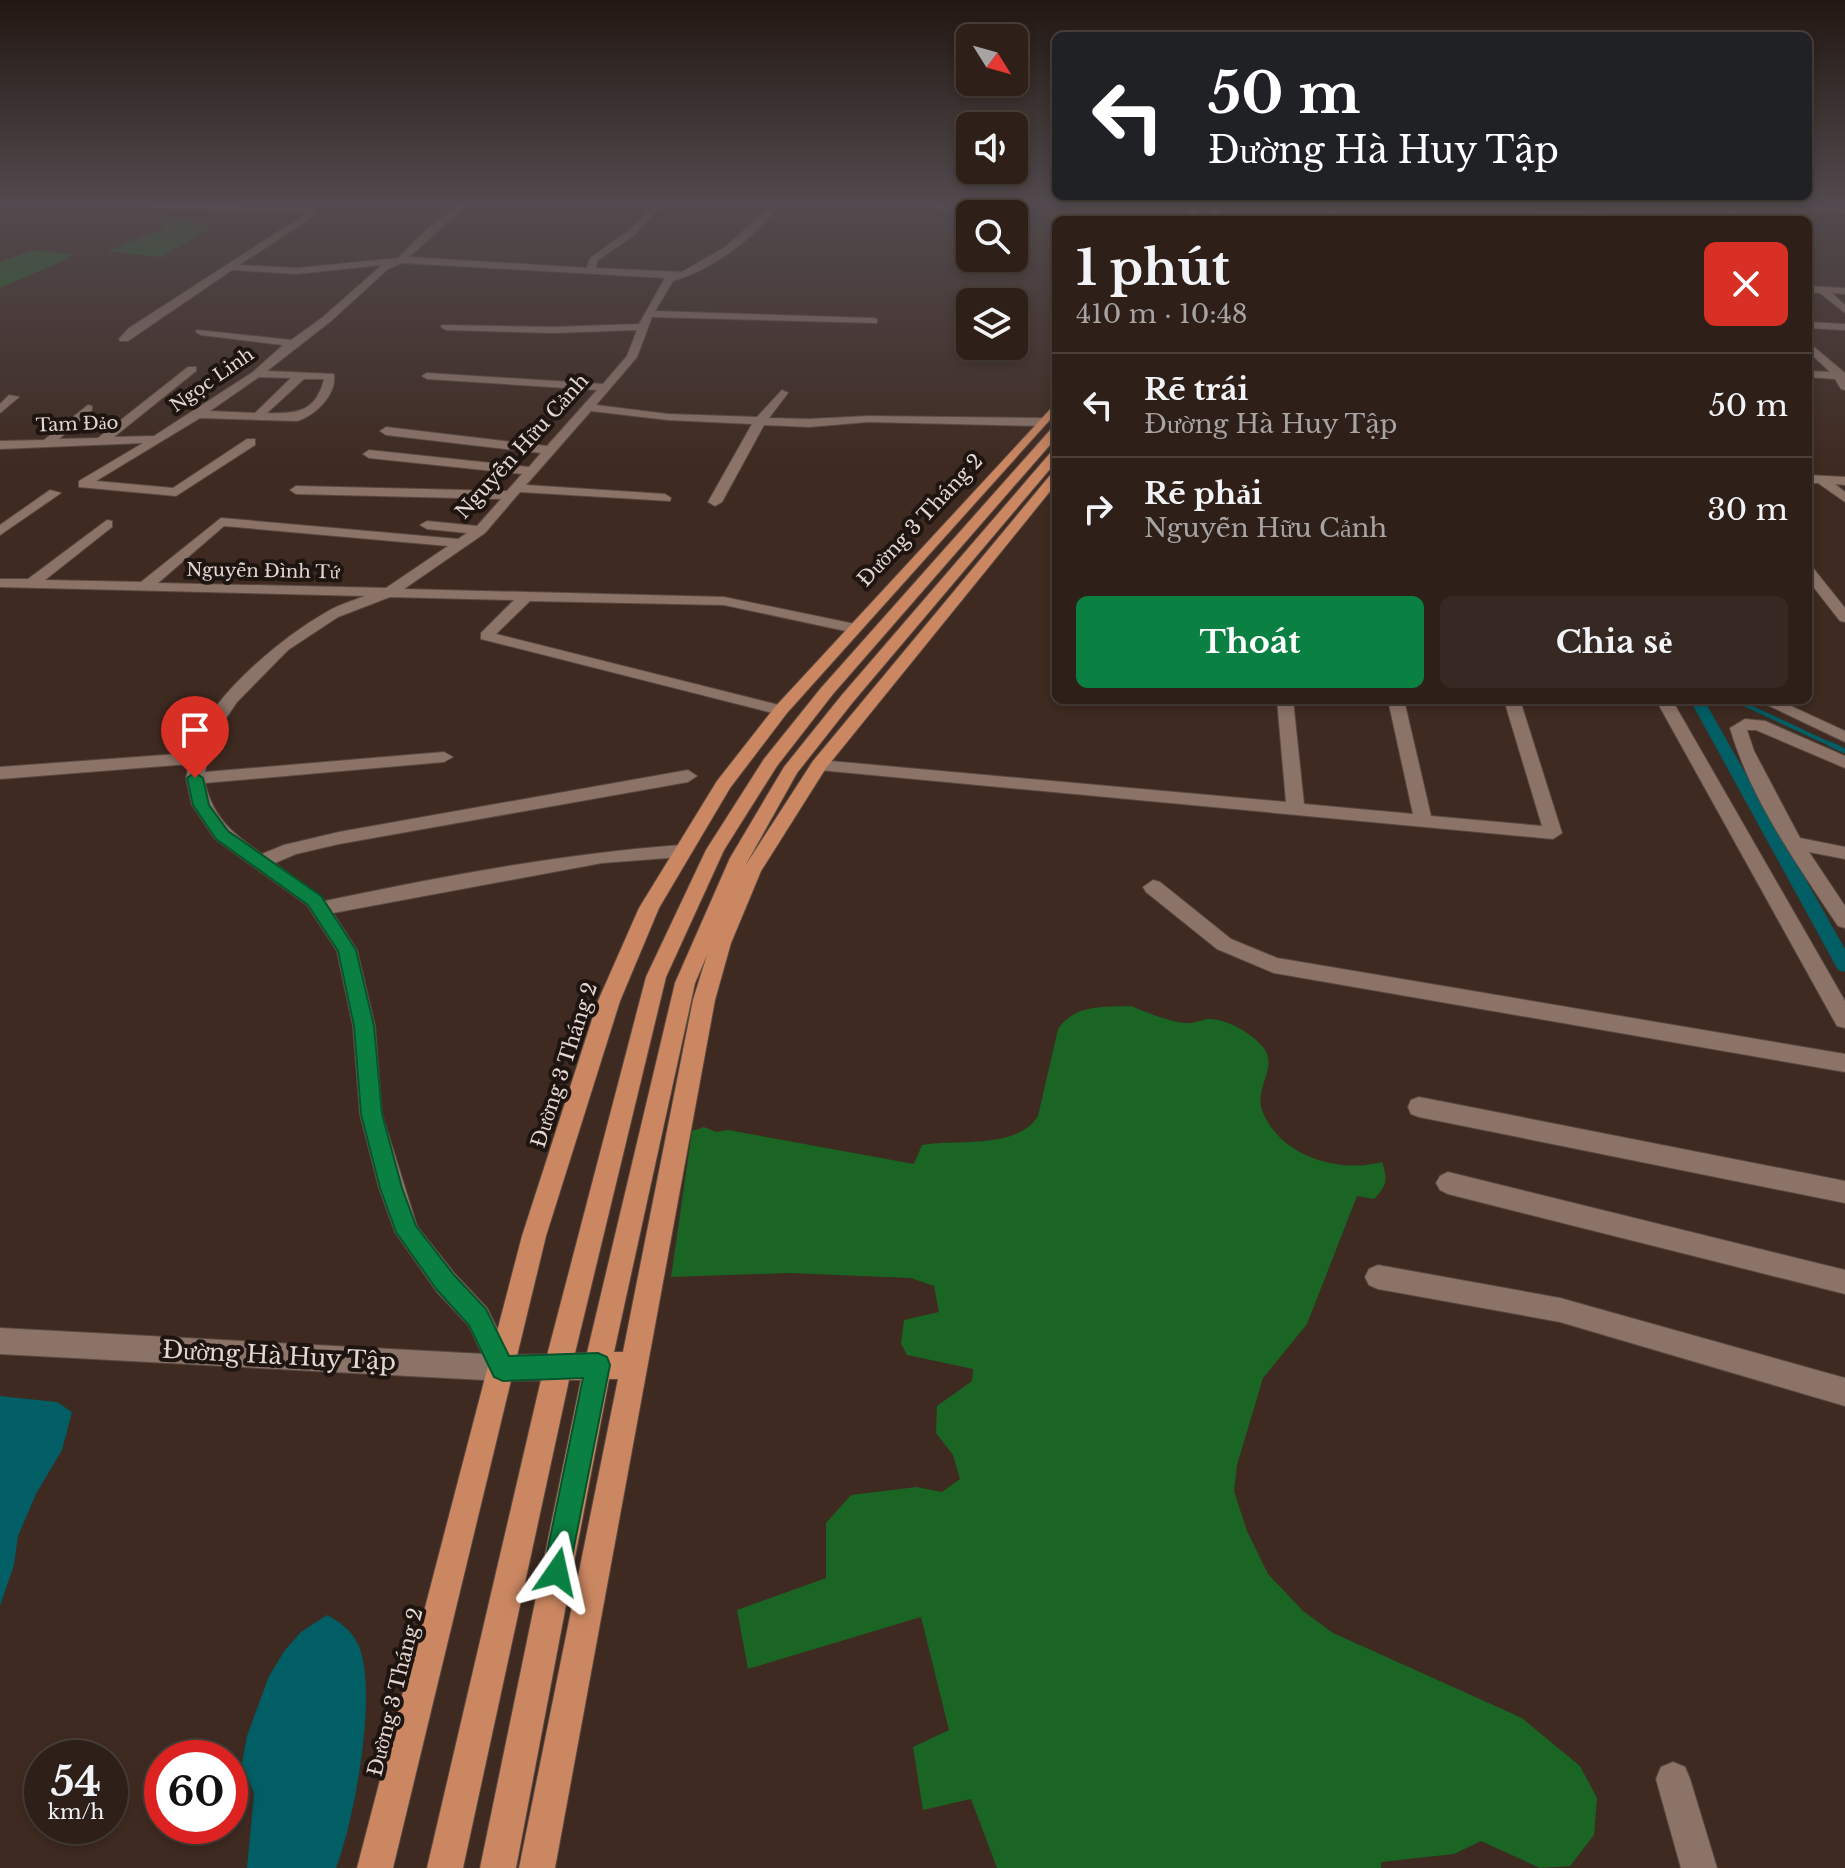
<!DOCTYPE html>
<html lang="vi">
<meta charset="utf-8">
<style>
:root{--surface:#2e2019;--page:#362822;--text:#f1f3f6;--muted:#a7a3a2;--line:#493e38;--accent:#0b8043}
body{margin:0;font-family:"Libre Baskerville",serif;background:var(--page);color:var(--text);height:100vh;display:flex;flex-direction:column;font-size:30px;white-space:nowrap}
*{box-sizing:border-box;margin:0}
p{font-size:26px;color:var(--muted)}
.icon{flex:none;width:44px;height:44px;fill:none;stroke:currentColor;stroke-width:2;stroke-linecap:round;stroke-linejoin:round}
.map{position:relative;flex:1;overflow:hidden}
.sheet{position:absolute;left:1052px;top:216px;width:760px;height:488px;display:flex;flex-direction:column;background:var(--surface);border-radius:12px;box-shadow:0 4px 12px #0003,0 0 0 2px var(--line)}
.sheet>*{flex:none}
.guide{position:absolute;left:1052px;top:32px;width:760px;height:168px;border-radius:12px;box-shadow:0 4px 12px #0003,0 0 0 2px var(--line);background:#202124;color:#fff;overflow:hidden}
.needle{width:52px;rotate:127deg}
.tools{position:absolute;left:956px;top:24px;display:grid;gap:16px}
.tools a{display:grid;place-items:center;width:72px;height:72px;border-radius:12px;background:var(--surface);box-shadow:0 4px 12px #0003,0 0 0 2px var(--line);font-size:40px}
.speed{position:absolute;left:24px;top:1740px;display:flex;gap:16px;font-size:40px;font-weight:700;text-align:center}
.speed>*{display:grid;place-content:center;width:104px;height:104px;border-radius:50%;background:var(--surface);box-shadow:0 4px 12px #0003,0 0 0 2px var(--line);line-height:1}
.speed small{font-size:20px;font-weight:400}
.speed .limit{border:12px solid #d22;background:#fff;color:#111}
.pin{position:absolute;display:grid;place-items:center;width:68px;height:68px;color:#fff;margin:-82px -34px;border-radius:50% 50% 50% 0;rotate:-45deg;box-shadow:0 0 8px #0007}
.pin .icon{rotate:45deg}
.me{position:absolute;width:88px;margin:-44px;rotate:11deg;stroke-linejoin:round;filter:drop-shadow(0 0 6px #0008)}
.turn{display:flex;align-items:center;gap:28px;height:168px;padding:0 24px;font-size:36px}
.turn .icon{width:104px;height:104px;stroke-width:2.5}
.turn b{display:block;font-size:56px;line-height:68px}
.round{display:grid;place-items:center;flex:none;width:84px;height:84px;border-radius:12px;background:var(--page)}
.summary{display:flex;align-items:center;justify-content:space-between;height:136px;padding:0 24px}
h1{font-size:48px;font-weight:700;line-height:60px}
.action{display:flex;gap:16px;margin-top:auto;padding:16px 24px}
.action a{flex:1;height:92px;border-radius:12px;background:var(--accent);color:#fff;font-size:32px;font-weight:700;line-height:92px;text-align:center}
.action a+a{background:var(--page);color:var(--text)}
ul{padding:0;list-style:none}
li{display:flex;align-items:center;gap:24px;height:104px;padding:0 24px;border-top:2px solid var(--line)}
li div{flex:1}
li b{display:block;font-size:30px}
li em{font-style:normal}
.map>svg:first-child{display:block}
.green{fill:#1a6424}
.water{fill:#005e64}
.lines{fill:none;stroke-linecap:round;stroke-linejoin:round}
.stream-far1{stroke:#005e64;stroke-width:4}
.stream{stroke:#005e64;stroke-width:5}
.canal{fill:#005e64;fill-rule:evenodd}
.building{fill:#7b3f12}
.minor-casing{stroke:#5a4941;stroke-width:2}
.tertiary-casing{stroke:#5a4941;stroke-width:2}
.secondary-casing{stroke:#5a4941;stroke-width:2}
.primary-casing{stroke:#5a4941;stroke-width:2}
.minor{fill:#8b7368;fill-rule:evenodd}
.tertiary{fill:#8b7368;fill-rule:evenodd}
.secondary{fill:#ab7d64;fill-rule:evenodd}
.primary{fill:#cb8761;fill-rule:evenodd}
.route{fill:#0b8043;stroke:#07532c;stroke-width:2}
.labels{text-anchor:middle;stroke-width:8;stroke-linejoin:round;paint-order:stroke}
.far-street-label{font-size:18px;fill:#e4d6d1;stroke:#1e1511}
.street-label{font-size:20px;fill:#e4d6d1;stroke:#1e1511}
.near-street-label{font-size:24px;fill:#e4d6d1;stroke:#1e1511}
</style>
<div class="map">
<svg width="1845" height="1868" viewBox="0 0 1845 1868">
<rect width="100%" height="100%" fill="#3e2a21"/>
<path class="green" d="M 194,220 L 192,223 L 212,226 L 161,257 L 107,251 L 163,229 L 162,226 L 179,220 Z
M 33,250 L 72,254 L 65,260 L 0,288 L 0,262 Z
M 1131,1006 C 1148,1013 1167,1021 1184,1023 C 1194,1024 1200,1020 1208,1019 C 1226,1018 1251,1033 1262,1046 C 1280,1066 1254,1087 1262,1110 C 1279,1156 1338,1174 1382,1162 C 1388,1179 1387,1186 1374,1199 L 1357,1196 L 1307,1324 L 1263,1378 L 1237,1465 L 1234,1491 L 1247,1531 L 1268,1574 L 1303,1611 L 1333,1633 L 1522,1718 L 1580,1766 L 1597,1798 L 1594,1835 L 1570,1866 L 1540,1868 L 1481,1841 L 1454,1854 L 1381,1862 L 1381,1868 L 997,1868 L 971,1799 L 923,1810 L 913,1747 L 949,1730 L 921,1617 L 748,1669 L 737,1610 L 826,1578 L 826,1523 L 851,1495 L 916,1487 L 942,1492 L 960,1479 L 953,1455 L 936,1433 L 937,1406 L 972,1381 L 973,1369 L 907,1355 L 901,1344 L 904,1320 L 939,1312 L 934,1286 L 911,1278 L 789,1273 L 671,1277 L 692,1131 L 704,1127 L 716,1132 L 728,1130 L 914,1164 L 922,1145 C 957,1139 1017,1150 1038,1116 L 1058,1029 C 1075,1004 1104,1007 1131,1006 Z"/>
<path class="water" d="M 0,1396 L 57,1402 L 72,1412 L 62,1450 L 37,1492 L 18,1536 L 14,1565 L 0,1606 Z
M 327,1615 C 340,1622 351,1630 358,1644 C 379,1689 354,1822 336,1868 L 247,1868 L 254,1794 L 242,1763 L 247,1736 L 269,1676 L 285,1650 L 301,1632 Z"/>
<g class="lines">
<path class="stream-far1" d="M 1735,700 L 1834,746"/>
<path class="stream" d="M 1830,744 L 1845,751"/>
<path class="canal" d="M 1690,700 L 1704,700 L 1845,949 L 1845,972 L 1838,970 Z"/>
</g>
<path class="building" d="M 1366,204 L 1505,204 L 1516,220 L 1372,217 Z"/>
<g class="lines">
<defs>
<path id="minor" d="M 154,204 L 319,209 L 319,213 L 239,265 L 297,268 L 398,258 L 428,228 L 459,204 L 468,204 L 409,257 L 587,268 L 590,258 L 627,232 L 657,204 L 660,208 L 633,236 L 597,261 L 596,268 L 682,272 L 725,247 L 773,204 L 781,204 C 754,238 714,269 673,281 L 655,311 L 873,318 L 877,319 L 877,323 L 652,317 L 637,357 L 596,405 L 668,414 L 757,417 L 782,390 L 788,393 L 769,418 L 809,419 L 868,416 L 1042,418 L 1048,422 L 1042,426 L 868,422 L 809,427 L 764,425 L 722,502 L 715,506 L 708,502 L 752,424 L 668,420 L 591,411 L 526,485 L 665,494 L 671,498 L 670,501 L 520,492 L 485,533 L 404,589 L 724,597 L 860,625 L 863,628 L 855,633 L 724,605 L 530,601 L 496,634 L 787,707 L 787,713 L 781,715 L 481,639 L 481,633 L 514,600 L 390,597 L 338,617 L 288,650 L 237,702 L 211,740 L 205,772 L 444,752 L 453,757 L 444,762 L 205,783 C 213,818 233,834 262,854 L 284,845 L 339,832 L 688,770 L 697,776 L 688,782 L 339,844 L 296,854 L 275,863 L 325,901 C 443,876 561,854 681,845 L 690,851 L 681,857 L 602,863 L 333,913 L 357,950 L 375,1026 L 382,1114 L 417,1226 L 455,1274 L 487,1308 L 517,1368 L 513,1377 L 503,1381 L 493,1377 L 469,1326 L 437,1292 L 395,1232 L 379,1188 L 360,1114 L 353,1026 L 337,951 L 307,905 L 215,839 L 192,805 L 186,778 L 189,764 L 0,779 L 0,767 L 192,753 C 203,702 281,638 325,613 C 337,605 352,601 365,596 L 0,587 L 0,579 L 28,579 L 107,520 L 112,521 L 112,527 L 45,580 L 141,582 L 221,518 L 458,539 L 467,533 L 427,529 L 420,525 L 427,521 L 477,526 L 501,499 L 296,494 L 290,490 L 296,486 L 507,491 L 522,474 L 369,458 L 363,454 L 369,450 L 529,467 L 541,453 L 386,435 L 380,431 L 386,427 L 547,446 L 597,390 L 427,379 L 422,376 L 427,373 L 603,384 L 627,356 L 637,330 L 553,333 L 446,330 L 441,327 L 442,325 L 553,327 L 639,324 L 665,278 L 402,263 L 388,269 L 331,321 L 267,371 L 334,374 C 337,394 316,415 297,421 L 200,418 L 96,481 L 173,488 L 247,439 L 255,439 L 255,445 L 176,496 L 79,487 L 79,481 L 143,443 L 0,449 L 0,441 L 44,440 L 88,405 L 92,406 L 92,410 L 59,439 L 98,438 L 188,367 L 196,367 L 196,371 L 114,437 L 154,436 L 253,372 L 283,345 L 201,335 L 196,332 L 197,330 L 291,340 L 323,317 L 382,265 L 297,274 L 232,270 L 128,341 L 120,341 L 119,339 L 129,328 L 307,213 L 156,208 L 152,206 ZM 259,377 L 291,378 L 255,413 L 210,411 ZM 304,379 L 324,379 C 316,412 297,414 267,413 ZM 224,526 L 448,546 L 386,588 L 158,583 Z
M 893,204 L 976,208 L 1006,204 L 976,212 Z
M 1324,204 L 1332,204 L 1338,220 L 1330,220 Z
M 1720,204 L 1728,204 L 1746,220 L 1737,220 Z
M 1800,204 L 1809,204 L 1810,205 L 1806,207 Z
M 1540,211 L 1662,217 L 1666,220 L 1537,216 Z
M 1220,215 L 1300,217 L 1304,220 L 1217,220 Z
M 1808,286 L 1845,288 L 1845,294 L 1832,293 L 1845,305 L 1845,313 L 1820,293 L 1808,292 Z
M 1808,322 L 1845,324 L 1845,330 L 1808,328 Z
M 1808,342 L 1845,373 L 1845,390 L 1841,389 L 1835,379 L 1808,377 L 1808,371 L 1830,372 L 1808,351 Z
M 9,395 L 19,397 L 0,413 L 0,404 Z
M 1808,475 L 1845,477 L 1845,485 L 1835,484 L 1845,492 L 1845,502 L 1818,483 L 1808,483 Z
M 50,490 L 61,493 L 0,535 L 0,525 Z
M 1808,567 L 1813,568 L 1845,608 L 1845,622 L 1840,621 L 1808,580 Z
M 1277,700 L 1293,700 L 1304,804 L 1413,814 L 1388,700 L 1404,700 L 1431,816 L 1542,826 L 1504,700 L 1520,700 L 1562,833 L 1553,839 L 819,770 L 810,765 L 819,760 L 1286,802 Z
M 1656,700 L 1672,700 L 1845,1001 L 1845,1028 L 1837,1026 Z
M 1757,700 L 1778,700 L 1845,731 L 1845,742 Z
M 1745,719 L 1765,721 L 1845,756 L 1845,768 L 1756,730 L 1747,730 L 1754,751 L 1800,838 L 1845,847 L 1845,859 L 1809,852 L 1845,906 L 1845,928 L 1838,926 C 1797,864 1751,800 1730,728 Z
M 1153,880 L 1160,882 L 1231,939 L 1277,958 L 1845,1054 L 1845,1072 L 1274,973 L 1217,949 L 1146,892 L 1143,887 Z
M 1419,1097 L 1845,1181 L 1845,1203 L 1419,1117 L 1411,1114 L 1408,1107 L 1411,1100 Z
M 1448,1172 L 1845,1270 L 1845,1294 L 1448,1194 L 1440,1190 L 1436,1183 L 1440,1176 Z
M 1378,1265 L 1560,1298 L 1845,1378 L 1845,1406 L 1560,1322 L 1378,1289 L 1369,1285 L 1365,1277 L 1369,1269 Z
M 1673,1762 L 1685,1767 L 1690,1779 L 1717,1868 L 1681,1868 L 1656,1779 L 1661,1767 Z"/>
<path id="tertiary" d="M 1183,216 L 1201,219 L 1179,220 Z
M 0,1328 L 503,1355 L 558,1354 L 568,1358 L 572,1367 L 568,1376 L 558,1380 L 503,1381 L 0,1354 Z"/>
<path id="secondary" d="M 1664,204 L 1845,209 L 1845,213 L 1668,206 Z"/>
<path id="primary" d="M 1185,204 L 1193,204 L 1201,220 L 1193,220 Z
M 1206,204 L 1214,204 L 1225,220 L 1217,220 Z
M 1056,403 L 1056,413 L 787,713 L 730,788 L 659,908 L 620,1001 L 546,1236 L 393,1868 L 357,1868 L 522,1236 L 598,1001 L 639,908 L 717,781 L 775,707 Z
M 1056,427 L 1056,438 L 833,694 L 777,766 L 724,850 L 666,977 L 575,1353 L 587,1353 L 675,983 L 730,858 L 784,767 L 841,696 L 1052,451 L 1056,450 L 1056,462 L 853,702 L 797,773 L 745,866 L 813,761 L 1052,473 L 1056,472 L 1056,484 L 826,768 L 761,871 L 731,943 L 715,1000 L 555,1868 L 519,1868 L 618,1379 L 609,1379 L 516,1868 L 480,1868 L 581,1380 L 569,1380 L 463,1868 L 427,1868 L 544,1367 L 646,977 L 706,850 L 764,759 L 821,688 L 1052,428 ZM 707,955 L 693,1000 L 623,1352 L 614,1352 L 695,983 Z"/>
</defs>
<use href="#minor" class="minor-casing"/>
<use href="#tertiary" class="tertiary-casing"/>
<use href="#secondary" class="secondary-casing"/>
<use href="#primary" class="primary-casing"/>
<use href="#minor" class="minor"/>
<use href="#tertiary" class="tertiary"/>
<use href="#secondary" class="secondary"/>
<use href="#primary" class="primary"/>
</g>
<linearGradient id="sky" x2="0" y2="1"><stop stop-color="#221712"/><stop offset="0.44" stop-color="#524a4e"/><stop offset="1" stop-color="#524a4e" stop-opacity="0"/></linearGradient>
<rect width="1845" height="465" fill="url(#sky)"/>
<path class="route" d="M 195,773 L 203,778 L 209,805 L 228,831 L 321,896 L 356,950 L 374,1026 L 382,1114 L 402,1188 L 416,1226 L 454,1275 L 486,1309 L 509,1356 L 598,1353 L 607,1357 L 610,1365 L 567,1582 L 557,1586 L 547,1582 L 543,1572 L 583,1378 L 503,1381 L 494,1377 L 469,1325 L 437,1290 L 396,1232 L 380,1188 L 361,1114 L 354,1026 L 338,951 L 308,905 L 216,839 L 193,805 L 187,778 Z"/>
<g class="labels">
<g class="far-street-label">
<text transform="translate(212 380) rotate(-35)" y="6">Ngọc Linh</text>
<text transform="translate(77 424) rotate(-2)" y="6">Tam Đảo</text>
<text transform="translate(263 571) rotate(1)" y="6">Nguyễn Đình Tứ</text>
</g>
<g class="street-label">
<text transform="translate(522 446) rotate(-48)" y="7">Nguyễn Hữu Cảnh</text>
<text transform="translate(920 520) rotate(-47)" y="7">Đường 3 Tháng 2</text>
<text transform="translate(564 1065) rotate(-72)" y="7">Đường 3 Tháng 2</text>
<text transform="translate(395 1692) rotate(-76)" y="7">Đường 3 Tháng 2</text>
</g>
<g class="near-street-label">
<text transform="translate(279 1356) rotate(3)" y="8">Đường Hà Huy Tập</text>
</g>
</g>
</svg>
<div class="tools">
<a><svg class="needle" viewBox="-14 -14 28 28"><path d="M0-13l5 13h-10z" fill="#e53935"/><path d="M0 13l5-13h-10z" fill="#a7a3a2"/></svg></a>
<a><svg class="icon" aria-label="sound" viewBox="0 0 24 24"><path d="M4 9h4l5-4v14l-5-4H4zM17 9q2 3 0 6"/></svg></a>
<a><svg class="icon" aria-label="search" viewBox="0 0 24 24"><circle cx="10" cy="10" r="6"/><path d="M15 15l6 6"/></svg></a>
<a><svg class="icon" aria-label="layers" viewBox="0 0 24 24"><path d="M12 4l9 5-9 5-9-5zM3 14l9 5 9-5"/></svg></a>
</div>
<div class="speed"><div>54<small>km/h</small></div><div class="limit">60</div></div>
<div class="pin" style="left:195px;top:778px;background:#d93025"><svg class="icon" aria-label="arrive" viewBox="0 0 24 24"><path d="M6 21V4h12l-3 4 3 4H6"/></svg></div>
<svg class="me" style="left:557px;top:1572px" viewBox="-20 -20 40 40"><path d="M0-17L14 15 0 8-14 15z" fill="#0b8043" stroke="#fff" stroke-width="4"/></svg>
<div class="guide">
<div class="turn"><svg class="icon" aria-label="left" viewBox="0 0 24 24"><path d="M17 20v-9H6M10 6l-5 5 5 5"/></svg><div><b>50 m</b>Đường Hà Huy Tập</div></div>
</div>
<section class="sheet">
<div class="summary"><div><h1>1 phút</h1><p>410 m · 10:48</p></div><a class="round" style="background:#d93025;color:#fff"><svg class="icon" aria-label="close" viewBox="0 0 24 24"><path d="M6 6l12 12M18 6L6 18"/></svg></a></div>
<ul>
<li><svg class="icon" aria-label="left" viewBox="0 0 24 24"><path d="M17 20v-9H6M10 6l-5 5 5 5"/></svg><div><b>Rẽ trái</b><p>Đường Hà Huy Tập</p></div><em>50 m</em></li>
<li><svg class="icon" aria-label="right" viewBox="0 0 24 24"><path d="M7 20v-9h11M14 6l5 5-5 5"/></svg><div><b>Rẽ phải</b><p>Nguyễn Hữu Cảnh</p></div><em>30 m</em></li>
</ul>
<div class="action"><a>Thoát</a><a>Chia sẻ</a></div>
</section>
</div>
